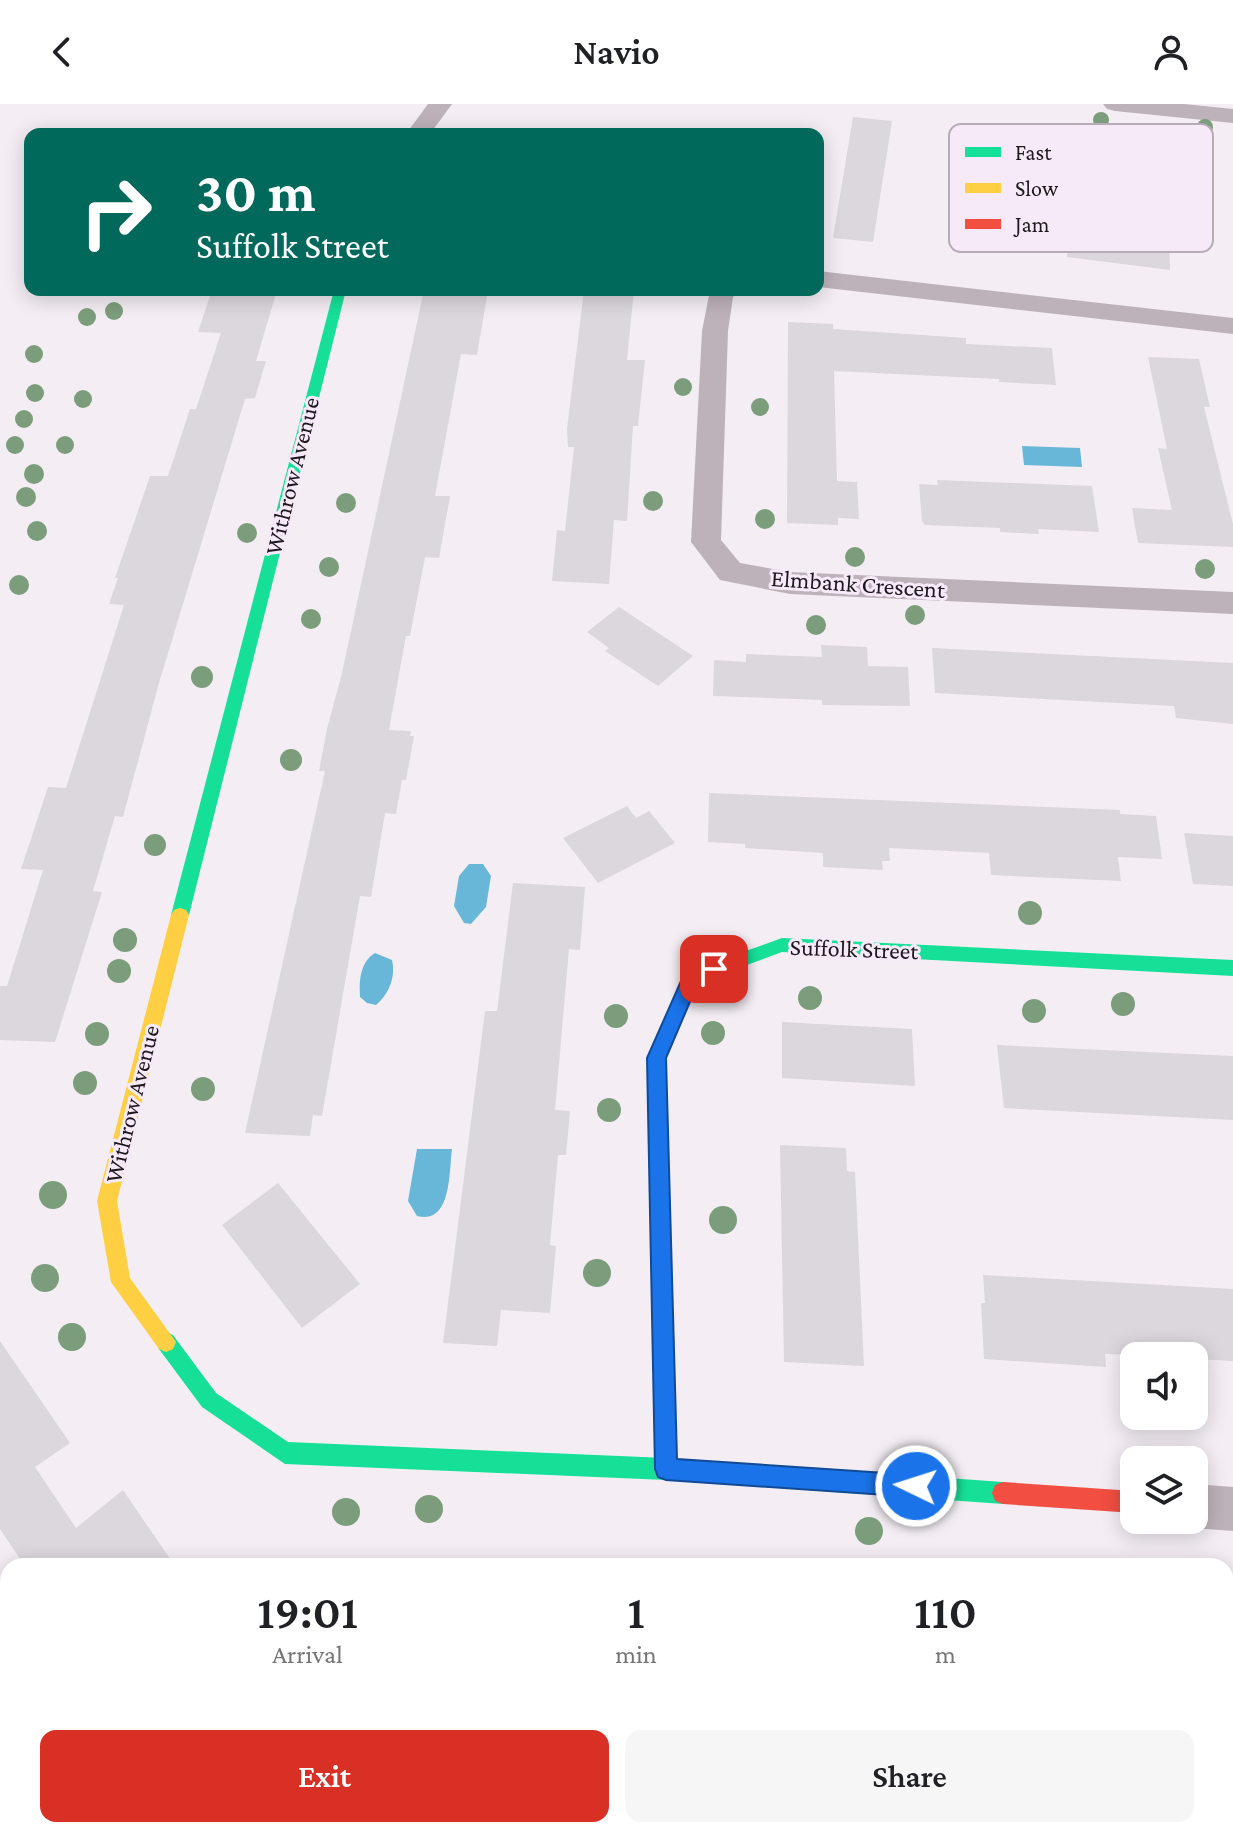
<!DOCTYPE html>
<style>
:root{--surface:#fff;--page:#f6f6f6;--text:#202124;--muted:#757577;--accent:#d93025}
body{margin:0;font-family:"Crimson Pro",serif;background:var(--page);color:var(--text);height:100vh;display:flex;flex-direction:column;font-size:30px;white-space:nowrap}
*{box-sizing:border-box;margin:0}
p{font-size:26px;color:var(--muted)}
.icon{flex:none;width:44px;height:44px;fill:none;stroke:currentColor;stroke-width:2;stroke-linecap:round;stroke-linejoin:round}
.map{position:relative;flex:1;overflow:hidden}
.panel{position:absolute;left:0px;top:1454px;width:1234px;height:280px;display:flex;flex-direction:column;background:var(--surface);border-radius:24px 24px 0 0;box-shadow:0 4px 20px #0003}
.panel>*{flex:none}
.hud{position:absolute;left:24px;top:24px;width:800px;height:168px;border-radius:16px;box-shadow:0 4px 20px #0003;background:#00695c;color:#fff;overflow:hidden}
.tools{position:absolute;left:1120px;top:1238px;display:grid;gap:16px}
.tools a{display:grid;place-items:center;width:88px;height:88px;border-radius:16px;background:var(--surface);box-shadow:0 4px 20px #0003;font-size:40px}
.pin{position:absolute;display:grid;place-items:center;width:68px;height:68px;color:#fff;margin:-34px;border-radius:16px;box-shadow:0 4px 12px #0006}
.me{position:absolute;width:88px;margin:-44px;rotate:274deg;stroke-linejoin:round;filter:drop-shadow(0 0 6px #0008)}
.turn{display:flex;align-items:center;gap:28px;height:168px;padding:0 40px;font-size:36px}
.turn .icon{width:104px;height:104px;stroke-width:2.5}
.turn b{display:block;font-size:56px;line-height:68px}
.eta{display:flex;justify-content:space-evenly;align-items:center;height:136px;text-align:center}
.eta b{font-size:48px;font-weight:600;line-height:56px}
.action{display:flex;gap:16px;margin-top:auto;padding:16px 40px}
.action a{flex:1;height:92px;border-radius:16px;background:var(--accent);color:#fff;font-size:32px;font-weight:600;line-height:92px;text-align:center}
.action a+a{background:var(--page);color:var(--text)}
header{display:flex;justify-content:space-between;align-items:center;height:104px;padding:0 40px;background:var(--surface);font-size:36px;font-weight:600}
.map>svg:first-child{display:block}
.green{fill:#d9edd7}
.water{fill:#69b7d8}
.building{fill:#dcd7dc}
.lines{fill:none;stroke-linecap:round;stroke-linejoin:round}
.street{fill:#beb2ba;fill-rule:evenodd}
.fast{fill:#16e098;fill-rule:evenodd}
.slow{fill:#ffcf43;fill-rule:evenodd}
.jam{fill:#f24e42;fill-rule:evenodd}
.tree{fill:#7c9d7c}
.route{fill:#1a73e8;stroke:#114b97;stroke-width:2}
.labels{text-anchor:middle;stroke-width:6;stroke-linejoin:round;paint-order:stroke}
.street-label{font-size:24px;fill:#1d181d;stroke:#f7eaf8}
.key{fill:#f7eaf8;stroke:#b6abb6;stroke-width:2}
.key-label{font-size:22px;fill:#1d181d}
</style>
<header><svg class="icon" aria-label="back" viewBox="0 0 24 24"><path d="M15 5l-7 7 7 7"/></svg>Navio<svg class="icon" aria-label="person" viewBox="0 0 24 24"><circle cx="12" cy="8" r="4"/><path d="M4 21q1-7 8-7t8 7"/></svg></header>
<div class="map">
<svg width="1233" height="1734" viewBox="0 0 1233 1734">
<rect width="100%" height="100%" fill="#f4eef4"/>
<path class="green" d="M 34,1726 L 476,1726 L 676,1734 L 39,1734 Z"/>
<path class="water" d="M 1022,342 L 1080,344 L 1082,363 L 1024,361 Z
M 469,760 L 483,760 L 491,772 L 486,803 L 471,820 L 464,819 L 454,802 L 459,772 Z
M 375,849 L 392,856 C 396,873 389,890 376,901 L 367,899 L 360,893 C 359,877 360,858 375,849 Z
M 417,1045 L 452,1045 C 449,1067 452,1121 417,1112 L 408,1097 Z"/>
<path class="building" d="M 853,13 L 892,17 L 873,138 L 833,134 Z
M 1070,33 L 1143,40 L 1142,130 L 1169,132 L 1170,166 L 1067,153 Z
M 212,186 L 277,186 L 256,257 L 266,257 L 255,294 L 245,295 L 159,579 L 123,713 L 115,712 L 93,787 L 102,788 L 55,938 L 0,936 L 0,882 L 7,882 L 43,766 L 21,765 L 48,683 L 66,684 L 124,501 L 109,500 L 118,474 L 115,474 L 150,372 L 168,372 L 190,305 L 196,305 L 221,229 L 198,228 Z
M 424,186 L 488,186 L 477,251 L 461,250 L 435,392 L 450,392 L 439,454 L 425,453 L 410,532 L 406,532 L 389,626 L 411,627 L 410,632 L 414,632 L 406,676 L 402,676 L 396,710 L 385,709 L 371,793 L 360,792 L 322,1012 L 313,1011 L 310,1032 L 245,1029 L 325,667 L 319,667 L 327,625 L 342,569 Z
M 584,186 L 634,186 L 627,256 L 645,256 L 638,322 L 633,322 L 627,417 L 614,416 L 609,480 L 552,477 L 557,426 L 565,427 L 574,343 L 568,343 L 567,325 Z
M 788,218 L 833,220 L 833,225 L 966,234 L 966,240 L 1052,244 L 1056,281 L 999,278 L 999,275 L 834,267 L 837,377 L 857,378 L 859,415 L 838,414 L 838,421 L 787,419 Z
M 1148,253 L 1199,255 L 1210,303 L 1204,303 L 1233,420 L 1233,443 L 1138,439 L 1132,404 L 1172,406 L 1158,344 L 1167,345 Z
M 937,376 L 1092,382 L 1099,428 L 1038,425 L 1039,430 L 1000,428 L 1000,424 L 925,421 L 922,417 L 919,380 L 938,381 Z
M 619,503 L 693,552 L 658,582 L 605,547 L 609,544 L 587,528 Z
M 821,541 L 867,543 L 868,562 L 908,563 L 910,602 L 822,601 L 822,596 L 713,592 L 714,556 L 746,558 L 746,550 L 822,553 Z
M 932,544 L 1233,559 L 1233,620 L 1176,614 L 1174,602 L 935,589 Z
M 709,689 L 1120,706 L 1120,710 L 1156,712 L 1162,755 L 1118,753 L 1121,777 L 991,771 L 989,749 L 889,744 L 890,757 L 882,757 L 883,766 L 823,763 L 823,749 L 745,744 L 745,740 L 708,738 Z
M 627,702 L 636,714 L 649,707 L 675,739 L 598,779 L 563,734 Z
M 1184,729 L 1233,732 L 1233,782 L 1193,780 Z
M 513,779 L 585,783 L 580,846 L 569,845 L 555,1006 L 570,1007 L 566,1051 L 558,1051 L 550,1141 L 556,1142 L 550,1209 L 501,1206 L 497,1242 L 443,1239 L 485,907 L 497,907 Z
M 782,918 L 912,925 L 915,982 L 782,974 Z
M 997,941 L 1233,952 L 1233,1016 L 1004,1004 Z
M 780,1041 L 846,1044 L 847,1067 L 855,1068 L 864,1262 L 784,1258 Z
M 278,1079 L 360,1180 L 302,1224 L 222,1121 Z
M 983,1171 L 1233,1185 L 1233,1257 L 1194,1255 L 1194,1252 L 1105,1250 L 1106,1263 L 984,1255 L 981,1199 L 985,1199 Z
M 0,1237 L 70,1339 L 35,1363 L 76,1424 L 123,1386 L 175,1462 L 25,1462 L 0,1425 Z"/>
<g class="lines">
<path class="street" d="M 428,0 L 452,0 L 430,30 L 406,30 Z
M 1103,0 L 1184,0 L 1233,5 L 1233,19 L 1115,7 L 1107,5 Z
M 818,167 L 1233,214 L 1233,230 L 818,183 Z
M 710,186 L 742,186 L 733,193 L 728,227 L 721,436 L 740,459 L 790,468 L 1233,488 L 1233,510 L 790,490 L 720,476 L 691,438 L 702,227 Z
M 1194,1380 L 1233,1383 L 1233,1427 L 1194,1424 L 1178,1418 L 1194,1416 Z"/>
<path class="fast" d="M 334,186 L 346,186 L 189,811 L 186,816 L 174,816 L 171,811 Z
M 782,834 L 1233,856 L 1233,872 L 782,848 L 698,879 L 666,954 L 668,1015 L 665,1021 L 658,1024 L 651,1021 L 648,1015 L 648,954 L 685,869 Z
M 166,1228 L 173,1231 L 216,1289 L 288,1338 L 666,1354 L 1003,1378 L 1011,1381 L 1014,1389 L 1011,1397 L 1003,1400 L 666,1376 L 285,1360 L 202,1303 L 159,1245 L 156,1238 L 159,1231 Z"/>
<path class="slow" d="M 180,804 L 186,806 L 189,811 L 117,1097 L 130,1174 L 176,1238 L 173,1245 L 166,1248 L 159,1245 L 111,1178 L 97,1097 L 171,811 L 174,806 Z"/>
<path class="jam" d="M 658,1006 L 665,1009 L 668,1015 L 677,1365 L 674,1373 L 666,1376 L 658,1373 L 655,1365 L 648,1015 L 651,1009 Z
M 1003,1378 L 1134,1387 L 1134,1409 L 1003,1400 L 995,1397 L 992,1389 L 995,1381 Z"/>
</g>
<g class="tree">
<circle cx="1101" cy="16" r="8"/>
<circle cx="1205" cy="23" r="8"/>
<circle cx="114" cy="207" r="9"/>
<circle cx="87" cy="213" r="9"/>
<circle cx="34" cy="250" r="9"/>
<circle cx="683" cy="283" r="9"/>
<circle cx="35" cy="289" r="9"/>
<circle cx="83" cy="295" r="9"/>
<circle cx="760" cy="303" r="9"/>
<circle cx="24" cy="315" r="9"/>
<circle cx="15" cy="341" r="9"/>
<circle cx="65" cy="341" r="9"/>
<circle cx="34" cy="370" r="10"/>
<circle cx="26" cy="393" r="10"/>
<circle cx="653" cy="397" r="10"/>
<circle cx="346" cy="399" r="10"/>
<circle cx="765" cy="415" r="10"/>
<circle cx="37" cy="427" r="10"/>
<circle cx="247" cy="429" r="10"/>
<circle cx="855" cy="453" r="10"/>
<circle cx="329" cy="463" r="10"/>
<circle cx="1205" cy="465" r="10"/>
<circle cx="19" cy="481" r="10"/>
<circle cx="915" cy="511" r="10"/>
<circle cx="311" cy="515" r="10"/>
<circle cx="816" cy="521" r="10"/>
<circle cx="202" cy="573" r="11"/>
<circle cx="291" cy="656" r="11"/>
<circle cx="155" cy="741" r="11"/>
<circle cx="1030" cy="809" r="12"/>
<circle cx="125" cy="836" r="12"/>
<circle cx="119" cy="867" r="12"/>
<circle cx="810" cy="894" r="12"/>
<circle cx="1123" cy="900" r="12"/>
<circle cx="1034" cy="907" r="12"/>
<circle cx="616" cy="912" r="12"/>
<circle cx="713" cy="929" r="12"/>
<circle cx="97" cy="930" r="12"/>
<circle cx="85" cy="979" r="12"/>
<circle cx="203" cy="985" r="12"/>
<circle cx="609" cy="1006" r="12"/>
<circle cx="53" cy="1091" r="14"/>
<circle cx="723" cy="1116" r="14"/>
<circle cx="597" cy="1169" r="14"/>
<circle cx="45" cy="1174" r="14"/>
<circle cx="72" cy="1233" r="14"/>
<circle cx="429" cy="1405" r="14"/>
<circle cx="346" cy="1408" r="14"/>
<circle cx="869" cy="1427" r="14"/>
</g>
<path class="route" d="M 714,858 L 720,860 L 723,865 L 720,871 L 698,879 L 666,954 L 677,1355 L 916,1371 L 924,1375 L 927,1382 L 924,1390 L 916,1393 L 666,1376 L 658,1373 L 655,1365 L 647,954 L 685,868 Z"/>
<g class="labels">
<g class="street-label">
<text transform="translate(292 372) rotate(-76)" y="8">Withrow Avenue</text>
<text transform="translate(858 480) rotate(4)" y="8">Elmbank Crescent</text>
<text transform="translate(854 845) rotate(2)" y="8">Suffolk Street</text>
<text transform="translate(132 1000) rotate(-76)" y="8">Withrow Avenue</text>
</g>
</g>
<rect x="949" y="20" width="264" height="128" rx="12" class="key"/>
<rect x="965" y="43" width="36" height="10" fill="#16e098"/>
<rect x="965" y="79" width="36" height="10" fill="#ffcf43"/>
<rect x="965" y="115" width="36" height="10" fill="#f24e42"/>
<g class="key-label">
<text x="1015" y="56">Fast</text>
<text x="1015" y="92">Slow</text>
<text x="1015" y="128">Jam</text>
</g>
</svg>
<div class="tools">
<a><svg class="icon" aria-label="sound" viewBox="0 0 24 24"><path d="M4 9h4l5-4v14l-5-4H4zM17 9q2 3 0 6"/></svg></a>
<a><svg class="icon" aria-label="layers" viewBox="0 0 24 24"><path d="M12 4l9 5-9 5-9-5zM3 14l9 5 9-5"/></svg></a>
</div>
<div class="pin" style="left:714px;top:865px;background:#d93025"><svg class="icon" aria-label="arrive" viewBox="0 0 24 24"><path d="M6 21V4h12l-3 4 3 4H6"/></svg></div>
<svg class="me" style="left:916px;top:1382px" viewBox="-20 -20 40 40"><circle r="17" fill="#1a73e8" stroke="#fff" stroke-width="3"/><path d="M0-11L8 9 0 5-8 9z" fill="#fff"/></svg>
<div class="hud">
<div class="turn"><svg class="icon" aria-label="right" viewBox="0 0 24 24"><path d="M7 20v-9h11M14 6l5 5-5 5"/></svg><div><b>30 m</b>Suffolk Street</div></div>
</div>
<section class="panel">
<div class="eta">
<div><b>19:01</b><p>Arrival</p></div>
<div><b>1</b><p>min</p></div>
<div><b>110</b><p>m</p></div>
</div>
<div class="action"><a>Exit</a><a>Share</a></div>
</section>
</div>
